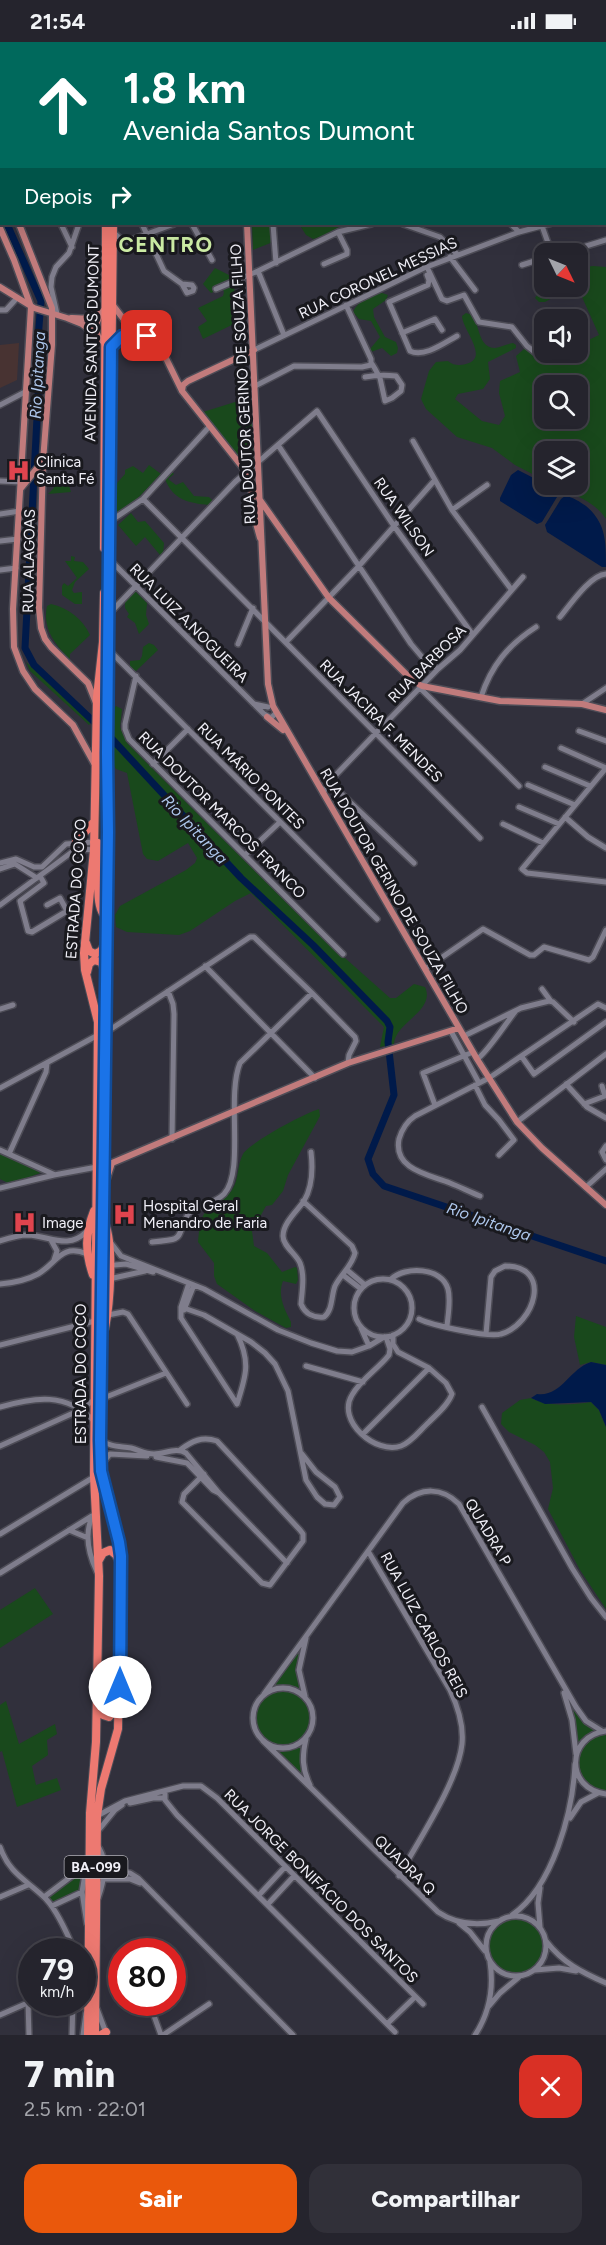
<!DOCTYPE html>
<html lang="pt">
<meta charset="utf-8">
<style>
:root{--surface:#25242d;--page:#313039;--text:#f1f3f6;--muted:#a3a4aa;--line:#424149;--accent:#ea580c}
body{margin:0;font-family:Figtree,sans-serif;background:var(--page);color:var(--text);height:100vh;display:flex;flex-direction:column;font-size:22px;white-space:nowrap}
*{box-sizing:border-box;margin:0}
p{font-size:20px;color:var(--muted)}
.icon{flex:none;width:33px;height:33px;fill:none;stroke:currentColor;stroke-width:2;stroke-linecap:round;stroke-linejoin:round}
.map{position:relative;height:1993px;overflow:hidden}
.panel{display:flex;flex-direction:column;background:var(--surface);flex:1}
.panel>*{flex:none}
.hud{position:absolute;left:0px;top:0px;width:606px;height:183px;box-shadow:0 6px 24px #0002,0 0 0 2px var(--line);background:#00695c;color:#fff;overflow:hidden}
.needle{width:39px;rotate:133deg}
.controls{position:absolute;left:534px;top:201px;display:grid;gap:12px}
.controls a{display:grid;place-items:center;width:54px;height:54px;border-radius:12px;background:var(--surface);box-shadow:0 6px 24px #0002,0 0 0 2px var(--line);font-size:30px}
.speed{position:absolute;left:18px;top:1896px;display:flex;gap:12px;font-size:30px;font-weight:700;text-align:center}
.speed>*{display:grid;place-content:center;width:78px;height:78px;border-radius:50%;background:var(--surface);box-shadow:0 6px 24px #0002,0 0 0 2px var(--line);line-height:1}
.speed small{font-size:15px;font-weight:400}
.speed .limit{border:9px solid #d22;background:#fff;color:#111}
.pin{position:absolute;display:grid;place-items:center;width:51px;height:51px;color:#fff;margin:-26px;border-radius:12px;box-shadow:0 3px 9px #0006}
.me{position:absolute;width:66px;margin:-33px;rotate:0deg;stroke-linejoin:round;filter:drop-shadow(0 0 4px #0008)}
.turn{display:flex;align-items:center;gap:21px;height:126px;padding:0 24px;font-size:27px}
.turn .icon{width:78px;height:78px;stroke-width:2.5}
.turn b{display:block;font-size:42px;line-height:51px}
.then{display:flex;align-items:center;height:57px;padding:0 24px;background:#0003;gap:12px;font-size:22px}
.round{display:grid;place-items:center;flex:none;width:63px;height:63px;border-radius:18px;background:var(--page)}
.overview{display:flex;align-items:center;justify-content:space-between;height:102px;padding:0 24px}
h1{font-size:36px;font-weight:800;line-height:45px}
.cta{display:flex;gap:12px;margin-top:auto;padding:12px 24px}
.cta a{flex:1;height:69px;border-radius:18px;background:var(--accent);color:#fff;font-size:24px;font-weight:800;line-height:69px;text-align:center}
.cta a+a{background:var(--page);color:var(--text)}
.status{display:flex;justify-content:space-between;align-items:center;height:42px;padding:0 30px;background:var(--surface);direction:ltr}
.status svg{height:16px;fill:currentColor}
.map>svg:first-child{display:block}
.industrial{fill:#483332}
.green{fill:#19491c;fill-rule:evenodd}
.water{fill:#001a4a}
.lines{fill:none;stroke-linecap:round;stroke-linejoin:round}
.stream{stroke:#001a4a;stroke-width:1.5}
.river{stroke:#001a4a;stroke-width:7}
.minor-casing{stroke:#4d4c56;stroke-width:8}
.major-casing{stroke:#4d4c56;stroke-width:9}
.highway-casing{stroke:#4d4c56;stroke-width:10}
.minor{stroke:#7f7d8c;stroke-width:5}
.major{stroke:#c17b7c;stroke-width:6}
.highway{stroke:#ed7971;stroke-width:8}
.route-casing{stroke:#114b97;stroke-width:15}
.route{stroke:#1a73e8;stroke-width:10}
.labels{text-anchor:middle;stroke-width:6;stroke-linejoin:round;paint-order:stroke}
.shield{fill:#19191e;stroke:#b0afb6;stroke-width:1.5}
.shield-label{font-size:14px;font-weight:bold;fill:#f0eff7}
.street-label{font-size:15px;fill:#f0eff7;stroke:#19191e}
.poi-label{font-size:15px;fill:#f0eff7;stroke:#19191e;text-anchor:start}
.water-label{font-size:16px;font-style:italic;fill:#aec7ec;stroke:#19191e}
.district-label{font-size:21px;font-weight:bold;letter-spacing:1.5px;fill:#ceeea6;stroke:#19191e}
</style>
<div class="status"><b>21:54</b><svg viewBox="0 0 49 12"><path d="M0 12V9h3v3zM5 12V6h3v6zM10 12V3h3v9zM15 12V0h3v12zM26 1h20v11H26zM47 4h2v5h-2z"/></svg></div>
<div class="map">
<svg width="606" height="1993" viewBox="0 0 606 1993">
<rect width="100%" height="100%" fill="#31303c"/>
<path class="industrial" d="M 19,301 L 17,338 L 0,346 L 0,303 Z"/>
<path class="green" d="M 252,182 L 271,182 L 273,200 L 253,208 Z
M 299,182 L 328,182 L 329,184 L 339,182 L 339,185 L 324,194 L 313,197 L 306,193 Z
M 593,224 L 606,225 L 606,477 C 594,458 571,452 553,443 L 578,442 L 578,410 L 544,410 L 544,438 L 515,423 L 492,406 L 457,395 L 426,367 L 421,357 L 429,329 L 436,320 L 448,319 C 452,322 454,323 460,323 C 494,320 463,290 462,274 L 466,271 L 472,273 C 480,283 478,306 495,306 C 501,305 507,302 513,301 L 516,303 L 516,306 L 488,320 L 490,337 L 483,347 L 458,352 L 455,357 L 482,379 L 499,383 L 505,374 L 499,351 L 500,339 L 520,330 L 516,314 L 524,307 L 540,312 L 578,310 L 578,303 L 599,293 L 578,246 L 572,245 L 545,260 L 539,260 L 535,256 L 544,243 L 578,244 L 578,226 ZM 544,344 L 578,344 L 578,376 L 544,376 Z
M 215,226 L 233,235 L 238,280 L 203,297 L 198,285 L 207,279 L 198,266 L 223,254 L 224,250 L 222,246 L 211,251 L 203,242 Z
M 382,251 L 388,253 L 386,258 L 373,267 L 374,275 L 385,295 L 396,300 L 398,306 L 397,311 L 391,314 L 382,306 L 371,310 L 370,307 L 380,295 L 371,279 L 359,277 L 353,270 C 357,260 371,252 382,251 Z
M 254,359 L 255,396 L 253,418 L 248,422 L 244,421 L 203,370 L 235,360 Z
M 149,423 L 161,432 L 136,458 L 116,471 L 117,441 L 125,432 L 125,428 L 133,424 L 143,431 Z
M 172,430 L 174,432 L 168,437 L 176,443 L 183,440 L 194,454 L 209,455 L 213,459 L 209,463 C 189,461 173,458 165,437 Z
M 64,436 L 72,437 L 68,441 L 71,450 L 48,452 L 54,446 L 52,442 L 54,440 L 60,443 Z
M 131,471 L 138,480 L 145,479 L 164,501 L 163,512 L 160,513 L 145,495 L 136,504 L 118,483 Z
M 71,514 L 75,515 L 74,519 L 83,520 L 89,527 L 75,540 L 72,548 L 74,551 L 82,550 L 82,562 L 75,562 L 62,553 L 62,544 L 64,541 L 68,544 L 77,536 L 65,519 L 71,519 Z
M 135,549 L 147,561 L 146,573 L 149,582 L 139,592 L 135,581 L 127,575 L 129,572 L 125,566 L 125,558 Z
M 51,562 C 68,566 83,577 90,593 L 70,612 L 70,617 C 55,603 42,586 47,564 Z
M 149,601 L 154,603 L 158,608 L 136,629 L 130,626 L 130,619 L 140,618 L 142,614 L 143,605 Z
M 26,620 L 91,680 L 89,683 L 30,629 Z
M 116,664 L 122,667 L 120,685 L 127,701 L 318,892 L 390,956 L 396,956 L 414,942 L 425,945 C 436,969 395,980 394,1002 L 380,1005 L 384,985 L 251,851 L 235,859 L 190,889 L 179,893 L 127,890 L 116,885 L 115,873 L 120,864 L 186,828 L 195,821 L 197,816 L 188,801 L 158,819 L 147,817 L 143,812 L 127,731 L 116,727 L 113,722 L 113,667 Z
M 319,1067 L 320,1074 L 288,1133 L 283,1149 L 272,1163 L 266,1164 L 252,1189 L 254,1204 L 267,1211 L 282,1230 L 295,1225 L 297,1226 L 298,1238 L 296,1242 L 283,1239 C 277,1254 285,1268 291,1280 L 291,1285 L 286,1286 L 255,1269 L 217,1242 L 214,1234 L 214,1221 L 198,1200 C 199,1192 199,1180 204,1172 C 210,1162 225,1159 232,1148 C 239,1138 237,1123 243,1112 C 251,1100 303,1072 319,1067 Z
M 0,1111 L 43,1130 L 10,1142 L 0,1137 Z
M 576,1274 L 606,1285 L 606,1323 L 591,1320 L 580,1323 L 574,1295 Z
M 531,1356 C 548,1365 573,1363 591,1360 L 599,1368 L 606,1385 L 606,1567 L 580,1528 L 548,1467 L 553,1446 L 550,1420 L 544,1410 L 535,1403 L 509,1390 L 501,1382 L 502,1371 L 520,1358 Z
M 35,1546 L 53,1572 L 0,1606 L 0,1568 Z
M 300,1605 L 298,1626 L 302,1650 L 288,1644 L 270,1647 Z
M256 1676a27 27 0 1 1 54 0a27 27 0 1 1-54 0Z
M 566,1654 L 582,1678 L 597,1689 L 585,1695 L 577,1704 Z
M 6,1659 L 19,1702 L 55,1682 L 57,1692 L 47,1698 L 48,1713 L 32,1724 L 36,1743 L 57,1736 L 61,1748 L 17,1765 L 2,1709 L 0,1710 L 0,1663 Z
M 606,1691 L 606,1749 C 569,1745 569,1701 606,1691 Z
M 302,1701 L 300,1718 L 304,1737 L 274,1707 L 288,1708 Z
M 79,1830 L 82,1831 L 79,1848 L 52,1862 L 47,1855 Z
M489 1904a27 27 0 1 1 54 0a27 27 0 1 1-54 0Z"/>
<path class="water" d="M 518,428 L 555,447 L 557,455 L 542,480 L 537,482 L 500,459 L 500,456 L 511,433 Z
M 565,454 C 573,455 580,460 586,464 C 606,481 606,499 606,525 L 602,525 L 547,490 L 545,483 L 561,457 Z
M 591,1320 L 606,1323 L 606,1385 L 599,1368 L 591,1360 L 545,1362 L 531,1356 L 537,1352 C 562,1355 569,1327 591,1320 Z"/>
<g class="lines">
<path class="stream" d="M 471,0 L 472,2
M 0,107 L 2,106"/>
<path class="river" d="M 0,165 L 2,168
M 7,182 L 41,259 L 38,297 L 40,318 L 25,606 L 34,623 L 112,697 L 241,836 L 313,903 L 387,979 L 390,985 L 388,1000 L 394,1053 L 368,1117 L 373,1132 L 384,1144 L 606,1219"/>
<defs>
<path id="minor" d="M 211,0 L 211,2
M 378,0 L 379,2
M 593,0 L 593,2
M 159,2 L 164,0
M 567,2 L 568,0
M 604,7 L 606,6
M 0,23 L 2,27
M 604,30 L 606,30
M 604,111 L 606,111
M 604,164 L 606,163
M 61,182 L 72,205
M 142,182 L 164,229 L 182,242 L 192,243 L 194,246 L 193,249 L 187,251 L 182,242
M 192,182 L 212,218
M 273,182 L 276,221
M 403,182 L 440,195 L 457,212
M 511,182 L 519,190
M 542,184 L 552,212
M 113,190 L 122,198 L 128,199 L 174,182
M 560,212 L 606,198
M 450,215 L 475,248
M 324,222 L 347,212 L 347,208 L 338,190
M 522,223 L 544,216
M 427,225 L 442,257 L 447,259 L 464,253 L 479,280 L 512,285 L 527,304 L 536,311 L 544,310
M 258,229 L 284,293
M 427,233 L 429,238 L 428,243 L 389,260 L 410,309 C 424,316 444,301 457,294
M 216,247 L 258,229 L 338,190 L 371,182
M 0,268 L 6,268 L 17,256
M 57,272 L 51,245 L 52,235 L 56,225 L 69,211 L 79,182
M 402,291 L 435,277 L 442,288
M 254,308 L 424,226 L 519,190 L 549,182
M 365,335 C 376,333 386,333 396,334 L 402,343 L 401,349 L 392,356 L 385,359 L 380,336 C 377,331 375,326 372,322
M 255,344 L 294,324 L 362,325 L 371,323 L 371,317 L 346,263
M 0,363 L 25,350
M 413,399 L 452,468 L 511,547
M 278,403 L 411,602 L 422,615 L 438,627
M 0,439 L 22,440
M 143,457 L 480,796
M 452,468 L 487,443
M 0,472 L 20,469
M 109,480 L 143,457 L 210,384
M 0,499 L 18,497
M 110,518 L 264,672 L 271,676 L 276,671
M 0,528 L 16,526
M 109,572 L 235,440 L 317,369 L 394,484 L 473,593
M 560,575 C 570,563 590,533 606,532
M 286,600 L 358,525 L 434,439
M 238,602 L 253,566
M 108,607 L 377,877
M 136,634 L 125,682 L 125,687 L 129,697 L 343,912
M 420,646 L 519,744
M 481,655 C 491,624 508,603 536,585
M 254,662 L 268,665
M 582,662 L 606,646
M 579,689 L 606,699
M 561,706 L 606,726
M 153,722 L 188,687
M 545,725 L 590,744
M 606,726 L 522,827 L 527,831 L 606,840
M 329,740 L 414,821
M 528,743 L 575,763
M 323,751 L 329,740 L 375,692 L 438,627 L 460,608 L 523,535
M 519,765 L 559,782
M 565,775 L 588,795 L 606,806
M 503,782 L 543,801
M 245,813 L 280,780
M 0,821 L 16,817 L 34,825 L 42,825 L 66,802 L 94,800
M 0,827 L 15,822 L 37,836
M 40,834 L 44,841 L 20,859 L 28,889 L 32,890 L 67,869 L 60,856 L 47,863
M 0,863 L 72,810 L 81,807 L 94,808
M 205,924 L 315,1036
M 425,927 L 483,887 L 530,913 L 534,913 L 544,905 L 589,918 L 593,915 L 606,888
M 542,947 L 550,958
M 168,949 L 173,962 L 174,972 L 172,1097
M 0,967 L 13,963
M 105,991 L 250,895 L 254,895 L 312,951 L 355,995 L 356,999 L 349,1013 L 348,1021
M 452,991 L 479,1041
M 464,994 L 521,966 L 549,959 L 553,960 L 574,980
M 522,1015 L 534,1032 L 606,980
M 477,1017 C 486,1012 506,981 515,970
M 566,1042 L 587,1065 L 606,1076
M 475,1043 L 485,1063 L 499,1078 L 514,1098 L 499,1113
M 0,1046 L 98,993
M 584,1062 L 605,1054 L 602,1044
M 435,1063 L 423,1031 L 473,1010
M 517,1080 L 606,1012
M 606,1104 L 602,1110 L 606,1118
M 0,1108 L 53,1132
M 9,1112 L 46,1030 L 47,1021
M 586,1145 L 606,1127
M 0,1146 L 54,1133 L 97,1125
M 480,1154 C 470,1150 460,1145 450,1141 C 430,1133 393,1128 399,1097 C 402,1087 406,1080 415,1074 L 489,1036 L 598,962 L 606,966
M 303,1159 L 352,1204 L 355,1211 C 352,1224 341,1232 335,1244 C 331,1254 333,1268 324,1275 C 314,1276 305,1272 301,1262 C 302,1249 305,1234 300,1221 C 296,1212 283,1204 283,1194 C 283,1181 297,1169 304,1159 C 313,1144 313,1127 311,1110
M 51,1198 L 57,1209 L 54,1218
M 0,1199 C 9,1196 19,1193 28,1193 C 50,1194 68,1208 86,1190
M 152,1200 C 186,1197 175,1198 188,1172 C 199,1163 214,1162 224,1152 C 245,1129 226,1055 240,1021 L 312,951
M 111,1201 L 121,1214 L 204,1247 L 278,1288 L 311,1301 L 337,1309 L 352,1310 L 369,1304 L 384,1295
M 115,1223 L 126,1222 L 153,1230
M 347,1228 L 365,1243
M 343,1233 L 361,1247
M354 1266a29 29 0 1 1 58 0a29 29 0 1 1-58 0Z
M 109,1237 L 145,1229
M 391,1237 C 405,1224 442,1225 448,1247 C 451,1258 448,1273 447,1284
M 189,1241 L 181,1265 L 181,1276 L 237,1362
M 0,1242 C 12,1241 27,1238 38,1232 C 57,1221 61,1201 87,1212
M 181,1265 L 204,1273 L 251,1300 L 265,1311 L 275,1322 L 288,1349 L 306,1438 L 317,1455 L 325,1462 L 334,1463 L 340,1455 L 335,1445 L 316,1430 L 302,1412
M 184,1268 L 194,1243
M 108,1273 L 123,1270 L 128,1272 L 187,1362
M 419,1277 C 431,1283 489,1296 501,1292 C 535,1282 553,1224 505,1224 L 495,1229 L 491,1235 L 486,1292
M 361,1286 L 369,1304
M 237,1292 C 251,1320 246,1334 237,1362
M 386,1295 L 390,1307 L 389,1313 C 378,1327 361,1337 352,1353 C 336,1379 376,1413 401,1404 C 412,1400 420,1388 429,1380 C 437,1372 448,1363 452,1352 L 446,1341 L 429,1326 L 398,1310 L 393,1302 L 393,1293
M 0,1303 L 95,1279
M 306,1324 L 363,1340
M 101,1357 L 166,1331
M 0,1365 C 35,1355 66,1350 94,1379
M 482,1365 L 572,1526 L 591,1556 L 606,1575
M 363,1392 L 429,1326
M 100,1398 C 111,1405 119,1404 131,1406 C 139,1408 145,1412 154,1412 C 165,1412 176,1405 186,1411 L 219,1451 L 287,1521
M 0,1404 L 80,1368 L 94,1358
M 180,1408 C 192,1399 202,1394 217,1399 L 300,1488 L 303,1492 L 303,1499 L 270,1543 L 262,1541 L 182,1460 L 184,1452 L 204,1432
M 156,1415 L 187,1421 L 213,1448 L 219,1451
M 101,1423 L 110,1412 L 147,1414
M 92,1475 C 84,1493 89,1513 97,1530
M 69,1488 L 88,1496
M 0,1492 L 94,1435
M 368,1509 L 450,1648 C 458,1665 464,1683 462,1702 C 458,1740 418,1799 399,1834
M 0,1531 L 92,1474
M253 1676a30 30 0 1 1 60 0a30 30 0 1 1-60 0Z
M 564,1651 L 572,1678 L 576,1712
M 264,1652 L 403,1461 C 421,1445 442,1445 459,1462 L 576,1665 L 586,1679 L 602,1689
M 305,1654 L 299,1628 L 306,1596
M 606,1689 C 566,1694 565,1747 606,1752
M 306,1697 C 302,1714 302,1727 310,1743
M 263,1699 L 438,1870 C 457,1883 477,1884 499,1879
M 165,1749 L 165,1758 L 177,1773 L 395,1990
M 130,1761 L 153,1756 L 165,1756
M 97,1774 L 125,1759 L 183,1744 L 201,1744 L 217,1756 L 423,1962
M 570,1776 L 581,1760 L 598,1751
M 97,1790 L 115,1768 L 122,1763
M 96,1802 C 109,1816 104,1840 98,1856
M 0,1805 C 10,1833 27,1838 46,1857 C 58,1870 68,1893 75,1910
M 104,1830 L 130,1831 L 138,1836 L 293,1993
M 104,1837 L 130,1837 L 140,1841
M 540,1846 L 538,1861 L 540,1885
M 259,1853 L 285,1825
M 0,1855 L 28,1843
M 44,1855 L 85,1824
M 268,1862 L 294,1834
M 52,1864 L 82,1850
M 512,1873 C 553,1845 573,1769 575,1722
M486 1904a30 30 0 1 1 60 0a30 30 0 1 1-60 0Z
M 459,1881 L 470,1890 L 485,1909
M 87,1882 L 82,1850 L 88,1815
M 546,1899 C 563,1921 581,1930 606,1941
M 535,1928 L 559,1926 L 576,1929
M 28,1960 L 29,1993
M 68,1960 L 72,1972
M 149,1960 L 161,1993
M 489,1964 L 500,1951 L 519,1935
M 97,1967 L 106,1991
M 0,1973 L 32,1959
M 387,1982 L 415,1955
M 72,1993 L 73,1960
M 83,1993 L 86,1971
M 163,1993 L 209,1962
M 475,1993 C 490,1970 494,1946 490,1920"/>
<path id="major" d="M 241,0 L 241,2
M 0,129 L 2,133
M 19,182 L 52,266 L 52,303 L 43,419 L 39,566 L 41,586 L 45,597 L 51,605 L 88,641 L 96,661
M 247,182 L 268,642 L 273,664 L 477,1017 L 517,1080 L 542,1106 L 606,1163
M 0,186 L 14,218 L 31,265 L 13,567 L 14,605 L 23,629 L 35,647 L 73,683 L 94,721
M 0,245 L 34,266 L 67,276 L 82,282 L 98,294 L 106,303
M 112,262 L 125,279 L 159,302 L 182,349 L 247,431 L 260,458 L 329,556 L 413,639 L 422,644 L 500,659 L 582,662 L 606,668
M 71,276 C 85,277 95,278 105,267
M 98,294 L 95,285 L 100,273
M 112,305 L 122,294 L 145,293
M 182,349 L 183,343 L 188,339 L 254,308
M 251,444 L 254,474 L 260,496
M 21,446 L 43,419
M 267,675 L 283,688
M 105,1142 L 112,1121 L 348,1021 L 459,986"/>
<path id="highway" d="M 89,0 L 89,2
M 95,0 L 95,2
M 104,506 L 106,182
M 76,800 L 94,780
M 94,800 L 98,801 L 101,806 C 100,822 93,865 106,875
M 86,901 L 89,909 L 95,912 L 101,909 L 105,902
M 87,930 L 89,922 L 94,918 L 101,920 L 104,926
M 105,1182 C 114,1204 110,1261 105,1286
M 93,1233 C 85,1210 85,1192 94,1169
M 99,1518 L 103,1511 L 110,1508 L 116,1513 L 120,1521
M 97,1663 L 103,1673 L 109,1675 L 118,1664
M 74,1967 L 80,1964 L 81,1960
M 88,1993 L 90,1771 L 96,1700 L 99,1534 L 94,1435 L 98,980 L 85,928 L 84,911 L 94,808 L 97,655 L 103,600 L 104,551
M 95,1993 L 97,1774 L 101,1747 L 118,1687 L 121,1514 L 119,1500 L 101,1429 L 100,1398 L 108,790 L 107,711 L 113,182
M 101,1993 L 106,1990"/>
</defs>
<use href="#minor" class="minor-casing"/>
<use href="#major" class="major-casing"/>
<use href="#highway" class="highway-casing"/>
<use href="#minor" class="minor"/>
<use href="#major" class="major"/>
<use href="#highway" class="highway"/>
</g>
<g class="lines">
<defs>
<path id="route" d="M 120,1645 L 121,1514 L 119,1500 L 101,1429 L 100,1398 L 108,790 L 107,711 L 111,305 L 122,294 L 147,294"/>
</defs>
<use href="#route" class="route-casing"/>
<use href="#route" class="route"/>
</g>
<defs>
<symbol id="hospital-bare" viewBox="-9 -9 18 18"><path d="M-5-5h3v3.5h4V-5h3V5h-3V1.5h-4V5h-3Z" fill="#e0444e" stroke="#19191e" stroke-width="2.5" paint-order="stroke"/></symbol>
</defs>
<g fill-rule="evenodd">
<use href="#hospital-bare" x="2" y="412" width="33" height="33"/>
<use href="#hospital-bare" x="108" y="1156" width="33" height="33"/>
<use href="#hospital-bare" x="8" y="1164" width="33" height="33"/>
</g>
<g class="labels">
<rect class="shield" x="64.5" y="1814" width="63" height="22" rx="4.5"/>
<g class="shield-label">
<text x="96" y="1830">BA-099</text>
</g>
<g class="street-label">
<text transform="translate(378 236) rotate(-25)" y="5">RUA CORONEL MESSIAS</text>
<text transform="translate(92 301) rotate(-89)" y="5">AVENIDA SANTOS DUMONT</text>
<text transform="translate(243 342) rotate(-93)" y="5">RUA DOUTOR GERINO DE SOUZA FILHO</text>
<text transform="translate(404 475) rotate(55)" y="5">RUA WILSON</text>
<text transform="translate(29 519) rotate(-89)" y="5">RUA ALAGOAS</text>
<text transform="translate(189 581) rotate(45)" y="5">RUA LUIZ A.NOGUEIRA</text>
<text transform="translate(427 622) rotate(-45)" y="5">RUA BARBOSA</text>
<text transform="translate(381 679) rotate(45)" y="5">RUA JACIRA F. MENDES</text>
<text transform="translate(251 734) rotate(45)" y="5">RUA MÁRIO PONTES</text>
<text transform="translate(222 773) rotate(45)" y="5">RUA DOUTOR MARCOS FRANCO</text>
<text transform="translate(76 847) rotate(-86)" y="5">ESTRADA DO COCO</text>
<text transform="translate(394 849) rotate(60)" y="5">RUA DOUTOR GERINO DE SOUZA FILHO</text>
<text transform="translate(81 1332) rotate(-90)" y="5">ESTRADA DO COCO</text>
<text transform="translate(488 1490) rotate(59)" y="5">QUADRA P</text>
<text transform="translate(424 1583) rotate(61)" y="5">RUA LUIZ CARLOS REIS</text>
<text transform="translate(405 1823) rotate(44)" y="5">QUADRA Q</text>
<text transform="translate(321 1844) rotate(45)" y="5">RUA JORGE BONIFÁCIO DOS SANTOS</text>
</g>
<g class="poi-label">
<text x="36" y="425">Clinica<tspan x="36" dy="17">Santa Fé</tspan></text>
<text x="143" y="1169">Hospital Geral<tspan x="143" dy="17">Menandro de Faria</tspan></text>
<text x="42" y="1186">Image</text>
</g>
<g class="water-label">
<text transform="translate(37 333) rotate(-87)" y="6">Rio Ipitanga</text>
<text transform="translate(195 787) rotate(47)" y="6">Rio Ipitanga</text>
<text transform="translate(489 1179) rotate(19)" y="6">Rio Ipitanga</text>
</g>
<g class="district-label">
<text x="166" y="210">CENTRO</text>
</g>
</g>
</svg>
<div class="controls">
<a><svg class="needle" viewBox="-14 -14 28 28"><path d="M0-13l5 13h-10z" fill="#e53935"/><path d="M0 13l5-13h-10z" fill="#a3a4aa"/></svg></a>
<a><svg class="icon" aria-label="sound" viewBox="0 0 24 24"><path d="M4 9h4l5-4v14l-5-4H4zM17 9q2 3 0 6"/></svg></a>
<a><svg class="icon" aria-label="search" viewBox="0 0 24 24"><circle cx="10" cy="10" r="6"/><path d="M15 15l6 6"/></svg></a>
<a><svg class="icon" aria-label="layers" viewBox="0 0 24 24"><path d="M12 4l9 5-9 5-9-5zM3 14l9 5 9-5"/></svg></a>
</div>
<div class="speed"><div>79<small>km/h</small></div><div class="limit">80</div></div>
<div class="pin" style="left:147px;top:294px;background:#d93025"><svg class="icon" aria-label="arrive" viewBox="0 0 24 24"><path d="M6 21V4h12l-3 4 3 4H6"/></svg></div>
<svg class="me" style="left:120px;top:1645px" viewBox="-20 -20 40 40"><circle r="19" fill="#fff"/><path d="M0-13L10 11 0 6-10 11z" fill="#1a73e8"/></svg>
<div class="hud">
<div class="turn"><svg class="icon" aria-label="ahead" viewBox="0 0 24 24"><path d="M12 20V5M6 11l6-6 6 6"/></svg><div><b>1.8 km</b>Avenida Santos Dumont</div></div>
<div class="then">Depois<svg class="icon" aria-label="right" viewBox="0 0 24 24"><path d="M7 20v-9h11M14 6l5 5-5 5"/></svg></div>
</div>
</div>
<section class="panel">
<div class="overview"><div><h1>7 min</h1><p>2.5 km · 22:01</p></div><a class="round" style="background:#d93025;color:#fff"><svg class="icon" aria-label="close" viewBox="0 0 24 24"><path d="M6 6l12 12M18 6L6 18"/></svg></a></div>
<div class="cta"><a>Sair</a><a>Compartilhar</a></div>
</section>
